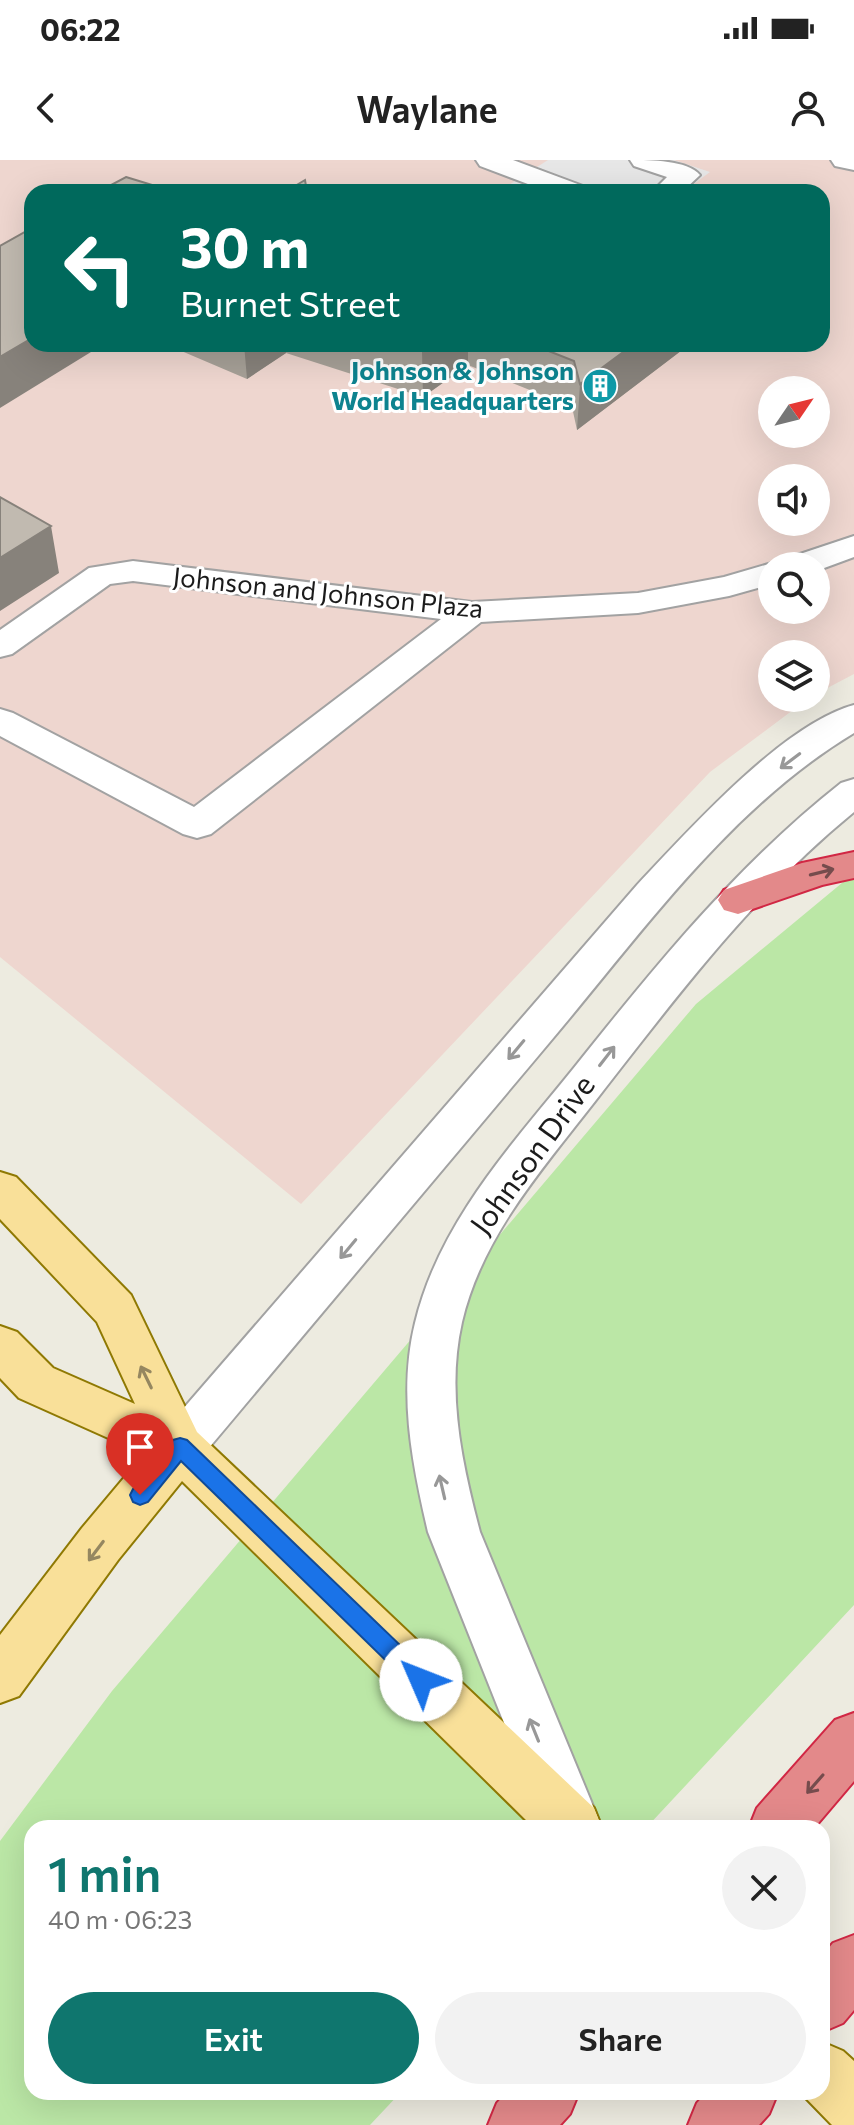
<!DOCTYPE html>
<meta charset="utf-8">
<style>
:root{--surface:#fff;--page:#f2f2f2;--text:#222;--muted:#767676;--accent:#0f766e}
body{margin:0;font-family:Commissioner,sans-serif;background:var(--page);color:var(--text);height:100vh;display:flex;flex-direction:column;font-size:30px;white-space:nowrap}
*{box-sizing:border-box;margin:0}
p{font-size:26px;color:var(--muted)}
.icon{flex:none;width:44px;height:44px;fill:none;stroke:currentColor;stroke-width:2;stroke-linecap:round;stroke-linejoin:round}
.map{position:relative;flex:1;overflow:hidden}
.details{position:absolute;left:24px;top:1660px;width:806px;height:280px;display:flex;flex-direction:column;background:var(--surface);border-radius:24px;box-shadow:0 8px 32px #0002}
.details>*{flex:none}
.top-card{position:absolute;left:24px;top:24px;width:806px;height:168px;border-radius:24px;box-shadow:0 8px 32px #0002;background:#00695c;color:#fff;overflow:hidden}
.needle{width:52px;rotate:55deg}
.fabs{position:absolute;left:758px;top:216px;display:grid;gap:16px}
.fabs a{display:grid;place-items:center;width:72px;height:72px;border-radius:50%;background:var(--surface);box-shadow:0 8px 32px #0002;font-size:40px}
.pin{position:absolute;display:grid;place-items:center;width:68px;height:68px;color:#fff;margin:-82px -34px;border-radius:50% 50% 50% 0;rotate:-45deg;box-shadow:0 0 8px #0007}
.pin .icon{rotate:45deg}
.me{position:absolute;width:88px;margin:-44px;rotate:314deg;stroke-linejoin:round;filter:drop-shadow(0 0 6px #0008)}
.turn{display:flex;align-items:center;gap:28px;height:168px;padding:0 24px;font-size:36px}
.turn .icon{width:104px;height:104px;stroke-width:2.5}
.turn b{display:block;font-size:56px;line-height:68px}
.round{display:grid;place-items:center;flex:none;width:84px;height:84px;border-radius:42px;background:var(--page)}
.overview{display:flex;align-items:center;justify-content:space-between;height:136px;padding:0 24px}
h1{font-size:48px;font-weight:600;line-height:60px;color:var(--accent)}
.primary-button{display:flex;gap:16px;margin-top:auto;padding:16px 24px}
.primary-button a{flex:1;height:92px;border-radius:48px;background:var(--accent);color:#fff;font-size:32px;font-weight:600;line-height:92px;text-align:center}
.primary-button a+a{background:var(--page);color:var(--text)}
.status{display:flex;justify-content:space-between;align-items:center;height:56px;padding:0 40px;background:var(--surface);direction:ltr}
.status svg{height:22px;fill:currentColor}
header{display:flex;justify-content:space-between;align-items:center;height:104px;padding:0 24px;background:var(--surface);font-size:36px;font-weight:600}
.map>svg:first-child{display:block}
.commercial{fill:#eed6cf;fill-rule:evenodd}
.grass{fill:#bbe7a6}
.parking{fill:#e7e7e7}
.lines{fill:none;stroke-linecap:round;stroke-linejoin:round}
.minor-casing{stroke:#a2a2a2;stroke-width:4}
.major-casing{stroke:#8f7903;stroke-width:4}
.highway-casing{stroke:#d12744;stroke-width:4}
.minor{fill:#fff;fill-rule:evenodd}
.major{fill:#f9e099;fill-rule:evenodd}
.highway{fill:#e3898a;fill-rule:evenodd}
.wall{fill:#a6a097}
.shaded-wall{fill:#87827b}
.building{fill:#c1bab0;stroke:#87827b;stroke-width:2}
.oneway{stroke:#989898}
.oneway2{stroke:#754c4d}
.oneway3{stroke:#958760}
.route{fill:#1a73e8;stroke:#114b97;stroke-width:2}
.labels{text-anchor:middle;stroke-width:6;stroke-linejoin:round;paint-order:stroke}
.far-culture-label{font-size:26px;font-weight:bold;fill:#0d838f;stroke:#fff;text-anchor:end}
.far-street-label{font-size:26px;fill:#1b1b1b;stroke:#fff}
.street-label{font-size:30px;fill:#1b1b1b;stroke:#fff}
</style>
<div class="status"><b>06:22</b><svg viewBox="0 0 49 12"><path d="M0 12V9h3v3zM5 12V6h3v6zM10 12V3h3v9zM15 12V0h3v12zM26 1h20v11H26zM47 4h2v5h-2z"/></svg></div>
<header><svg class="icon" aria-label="back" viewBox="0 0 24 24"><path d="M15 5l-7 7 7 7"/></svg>Waylane<svg class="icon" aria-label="person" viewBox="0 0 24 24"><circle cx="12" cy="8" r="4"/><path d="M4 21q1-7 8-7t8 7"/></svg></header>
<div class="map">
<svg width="854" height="1965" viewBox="0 0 854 1965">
<rect width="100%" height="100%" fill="#edebe0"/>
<path class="commercial" d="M 0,0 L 854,0 L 854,514 L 816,534 L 816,494 L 772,494 L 772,538 L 809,538 L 710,612 L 301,1044 L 0,797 ZM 32,32 L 822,32 L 822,184 L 32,184 ZM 772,230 L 816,230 L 816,274 L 772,274 ZM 772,318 L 816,318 L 816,362 L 772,362 ZM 772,406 L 816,406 L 816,450 L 772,450 Z"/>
<path class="grass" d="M 854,713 L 854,1445 L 646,1668 L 32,1668 L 32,1932 L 401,1932 L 370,1965 L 0,1965 L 0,1681 L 112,1531 L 696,844 Z"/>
<path class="parking" d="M 548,0 L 674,0 L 710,12 L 683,32 L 498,32 Z"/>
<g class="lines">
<defs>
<path id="minor" d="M 476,0 L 513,0 L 583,26 L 587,32 L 549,32 L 480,6 Z
M 630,0 C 651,0 687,0 700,15 L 682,32 L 652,32 L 667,17 L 634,6 Z
M 831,0 L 854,0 L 854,10 L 835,6 Z
M 854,376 L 854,397 L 816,411 L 816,406 L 772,406 L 772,424 L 729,436 L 638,453 L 481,462 L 211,674 L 197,678 L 183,674 L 0,576 L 0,549 L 13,553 L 194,647 L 441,459 L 133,421 L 110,424 L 12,494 L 0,497 L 0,470 L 89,408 L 133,401 L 472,442 L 638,433 L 724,417 L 772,403 L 781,405 L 785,399 Z
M 854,545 L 854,573 C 732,646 644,770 554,877 C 435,1019 316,1160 197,1302 L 180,1309 L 163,1302 L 155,1287 L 163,1272 L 637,725 C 687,672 783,564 854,545 Z
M 854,619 L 854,652 C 756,732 680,832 603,931 C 548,1003 483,1072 462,1162 C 446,1232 462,1304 480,1372 L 602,1668 L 546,1668 L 428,1372 C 412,1304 398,1232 415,1163 C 439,1063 510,987 573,909 C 655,806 737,705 841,623 Z"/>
<path id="major" d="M 0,1012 L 16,1017 L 131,1135 L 197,1272 L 594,1648 L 602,1668 L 534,1668 L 182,1321 L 118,1400 L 19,1536 L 0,1543 L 0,1475 L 82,1368 L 144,1294 L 19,1238 L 0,1218 L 0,1166 L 17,1172 L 53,1208 L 135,1244 L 97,1162 L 0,1059 Z
M 822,1882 L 843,1891 L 854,1901 L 854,1965 L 832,1965 L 800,1932 L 822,1932 Z"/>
<path id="highway" d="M 854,692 L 854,718 L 822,725 L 738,754 L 724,750 L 718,740 L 724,730 L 802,703 Z
M 854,1553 L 854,1621 L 814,1668 L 749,1668 L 757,1648 L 835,1560 Z
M 854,1775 L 854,1850 L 843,1863 L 822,1872 L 822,1796 L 833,1783 Z
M 507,1932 L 579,1932 L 570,1954 L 560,1965 L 488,1965 L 497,1943 Z
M 707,1932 L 778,1932 L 769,1954 L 759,1965 L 688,1965 L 697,1943 Z"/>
</defs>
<use href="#minor" class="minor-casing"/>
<use href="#major" class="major-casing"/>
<use href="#highway" class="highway-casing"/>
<use href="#minor" class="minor"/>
<use href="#major" class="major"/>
<use href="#highway" class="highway"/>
</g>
<path class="wall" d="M 165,184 L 690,184 L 577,270 L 572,247 L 468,205 L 423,237 L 286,193 L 247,219 Z"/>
<path class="shaded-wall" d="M 32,178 L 32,184 L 104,184 L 0,248 L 0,197 Z
M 244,184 L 286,184 L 286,193 L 247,219 Z
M 433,184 L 468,184 L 468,205 L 423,237 L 422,191 Z
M 634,184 L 690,184 L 577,270 L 580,224 Z
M 51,366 L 59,413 L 0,451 L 0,398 Z"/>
<path class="building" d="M 126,17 L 175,32 L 98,32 Z
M 305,20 L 307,32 L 285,32 Z
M 32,68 L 32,178 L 0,197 L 0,86 Z
M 400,184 L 433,184 L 422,191 Z
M 531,184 L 634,184 L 580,224 L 574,201 Z
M 0,337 L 51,366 L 0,398 Z"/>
<defs><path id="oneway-shaft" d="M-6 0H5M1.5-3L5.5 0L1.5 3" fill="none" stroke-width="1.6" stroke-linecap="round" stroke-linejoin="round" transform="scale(2)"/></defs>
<g class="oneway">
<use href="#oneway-shaft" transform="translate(790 601) rotate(143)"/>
<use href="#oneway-shaft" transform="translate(516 890) rotate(130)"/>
<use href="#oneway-shaft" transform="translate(607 896) rotate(-52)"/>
<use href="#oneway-shaft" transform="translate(348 1089) rotate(130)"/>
<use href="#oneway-shaft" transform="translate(442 1327) rotate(-103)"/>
<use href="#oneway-shaft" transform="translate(534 1570) rotate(-112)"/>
</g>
<g class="oneway2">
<use href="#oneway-shaft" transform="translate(822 712) rotate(-14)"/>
<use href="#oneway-shaft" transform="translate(815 1624) rotate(131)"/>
</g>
<g class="oneway3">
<use href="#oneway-shaft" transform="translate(146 1217) rotate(-116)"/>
<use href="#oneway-shaft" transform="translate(96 1391) rotate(127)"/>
</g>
<path class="route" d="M 180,1278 L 187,1280 L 428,1512 L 432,1520 L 428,1527 L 421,1530 L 413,1527 L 181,1301 L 148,1342 L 140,1345 L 133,1342 L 130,1335 L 133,1329 L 173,1280 Z"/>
<defs>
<symbol id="building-disc" viewBox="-11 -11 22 22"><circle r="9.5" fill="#0f9aa8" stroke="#fff"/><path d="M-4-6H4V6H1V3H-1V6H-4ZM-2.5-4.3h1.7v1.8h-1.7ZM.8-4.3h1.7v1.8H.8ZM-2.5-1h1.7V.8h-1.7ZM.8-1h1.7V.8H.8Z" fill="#fff"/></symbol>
</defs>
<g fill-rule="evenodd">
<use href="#building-disc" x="580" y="206" width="40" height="40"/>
</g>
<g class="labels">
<g class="far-culture-label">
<text x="574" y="220">Johnson &amp; Johnson<tspan x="574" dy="30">World Headquarters</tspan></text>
</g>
<g class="far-street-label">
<text transform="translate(328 433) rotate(6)" y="9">Johnson and Johnson Plaza</text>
</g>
<g class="street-label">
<text transform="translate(533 995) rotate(-54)" y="10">Johnson Drive</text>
</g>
</g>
</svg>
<div class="fabs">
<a><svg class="needle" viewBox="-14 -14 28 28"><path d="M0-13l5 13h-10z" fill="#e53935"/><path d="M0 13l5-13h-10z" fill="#767676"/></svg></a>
<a><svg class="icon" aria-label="sound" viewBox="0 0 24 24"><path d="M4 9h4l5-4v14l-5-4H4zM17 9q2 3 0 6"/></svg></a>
<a><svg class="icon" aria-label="search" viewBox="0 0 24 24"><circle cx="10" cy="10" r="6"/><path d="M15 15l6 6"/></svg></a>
<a><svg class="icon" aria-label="layers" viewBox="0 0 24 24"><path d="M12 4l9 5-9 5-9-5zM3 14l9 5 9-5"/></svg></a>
</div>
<div class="pin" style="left:140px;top:1335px;background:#d93025"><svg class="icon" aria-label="arrive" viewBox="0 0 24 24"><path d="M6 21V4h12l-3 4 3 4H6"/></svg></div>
<svg class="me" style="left:421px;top:1520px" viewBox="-20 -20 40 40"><circle r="19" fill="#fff"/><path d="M0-13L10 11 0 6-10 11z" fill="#1a73e8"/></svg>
<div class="top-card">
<div class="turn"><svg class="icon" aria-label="left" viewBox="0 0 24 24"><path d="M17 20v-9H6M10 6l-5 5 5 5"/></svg><div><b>30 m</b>Burnet Street</div></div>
</div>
<section class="details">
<div class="overview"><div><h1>1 min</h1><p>40 m · 06:23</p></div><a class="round"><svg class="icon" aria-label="close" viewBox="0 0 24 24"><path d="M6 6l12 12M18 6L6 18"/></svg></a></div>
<div class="primary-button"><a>Exit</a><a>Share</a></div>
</section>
</div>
